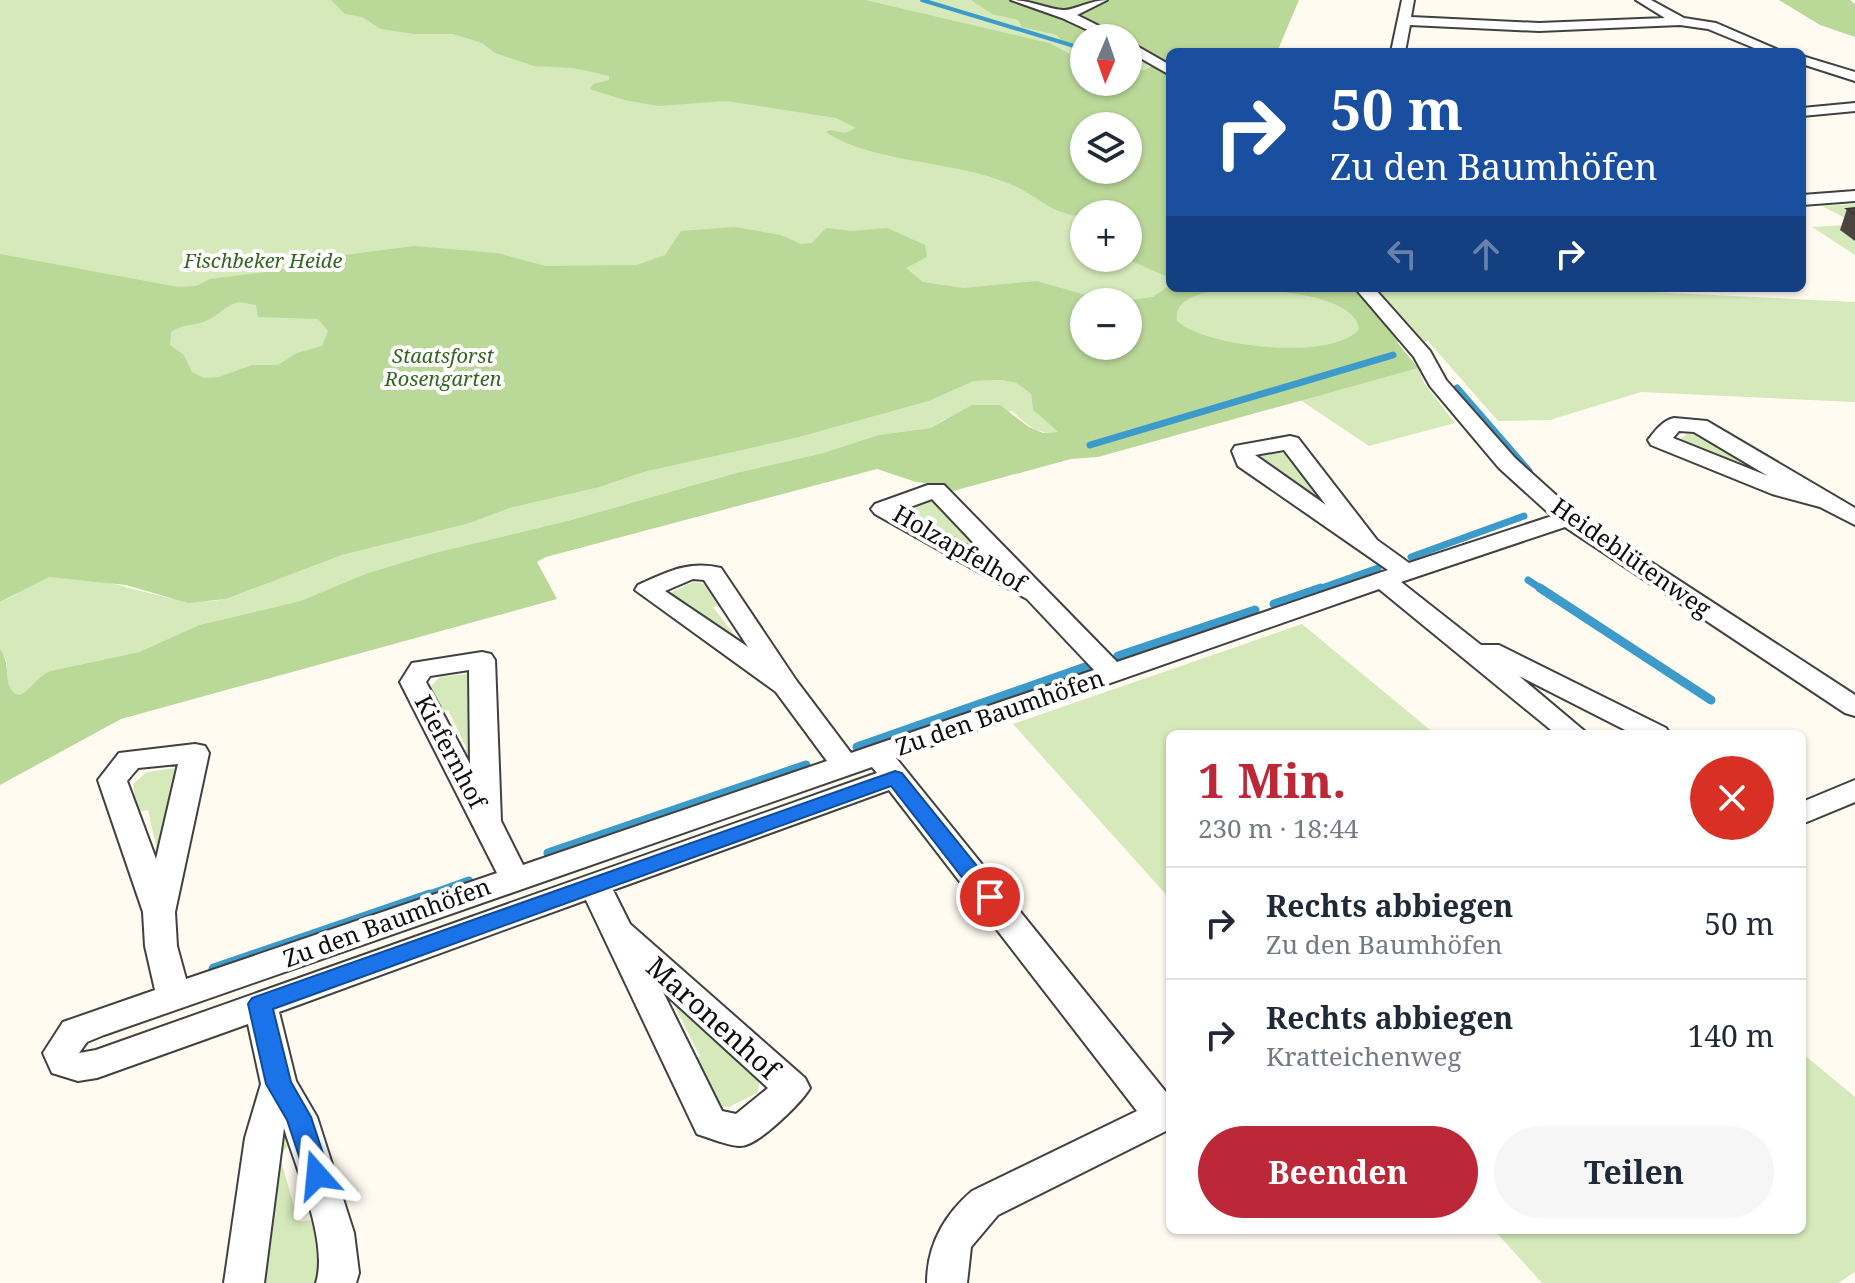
<!DOCTYPE html>
<html lang="de">
<meta charset="utf-8">
<style>
:root{--surface:#fff;--page:#f6f6f7;--text:#1f2937;--muted:#747a83;--line:#e0e1e3;--accent:#bd2838}
body{margin:0;font-family:"Noto Serif",serif;background:var(--page);color:var(--text);height:100vh;display:flex;flex-direction:column;font-size:30px;white-space:nowrap}
*{box-sizing:border-box;margin:0}
p{font-size:26px;color:var(--muted)}
.icon{flex:none;width:44px;height:44px;fill:none;stroke:currentColor;stroke-width:2;stroke-linecap:round;stroke-linejoin:round}
.map{position:relative;flex:1;overflow:hidden}
.side{position:absolute;left:1166px;top:730px;width:640px;height:504px;display:flex;flex-direction:column;background:var(--surface);border-radius:12px;box-shadow:0 2px 6px #0004}
.side>*{flex:none}
.guide{position:absolute;left:1166px;top:48px;width:640px;height:244px;border-radius:12px;box-shadow:0 2px 6px #0004;background:#1a4fa0;color:#fff;overflow:hidden}
.needle{width:52px;rotate:182deg}
.tools{position:absolute;left:1070px;top:24px;display:grid;gap:16px}
.tools a{display:grid;place-items:center;width:72px;height:72px;border-radius:50%;background:var(--surface);box-shadow:0 2px 6px #0004;font-size:40px}
.pin{position:absolute;display:grid;place-items:center;width:68px;height:68px;color:#fff;margin:-34px;border:4px solid #fff;border-radius:50%;box-shadow:0 2px 8px #0007}
.me{position:absolute;width:88px;margin:-44px;rotate:342deg;stroke-linejoin:round;filter:drop-shadow(0 0 6px #0008)}
.turn{display:flex;align-items:center;gap:28px;height:168px;padding:0 32px;font-size:36px}
.turn .icon{width:104px;height:104px;stroke-width:2.5}
.turn b{display:block;font-size:56px;line-height:68px}
.lanes{display:flex;align-items:center;height:76px;padding:0 32px;background:#0003;justify-content:center;gap:40px;direction:ltr}
.lanes .off{opacity:.35}
.round{display:grid;place-items:center;flex:none;width:84px;height:84px;border-radius:42px;background:var(--page)}
.head{display:flex;align-items:center;justify-content:space-between;height:136px;padding:0 32px}
h1{font-size:48px;font-weight:700;line-height:60px;color:var(--accent)}
.primary-button{display:flex;gap:16px;margin-top:auto;padding:16px 32px}
.primary-button a{flex:1;height:92px;border-radius:48px;background:var(--accent);color:#fff;font-size:32px;font-weight:700;line-height:92px;text-align:center}
.primary-button a+a{background:var(--page);color:var(--text)}
ul{padding:0;list-style:none}
li{display:flex;align-items:center;gap:24px;height:112px;padding:0 32px;border-top:2px solid var(--line)}
li div{flex:1}
li b{display:block;font-size:30px}
li em{font-style:normal}
.map>svg:first-child{display:block}
.green{fill:#d5e9ba;fill-rule:evenodd}
.forest{fill:#bad999;fill-rule:evenodd}
.lines{fill:none;stroke-linecap:round;stroke-linejoin:round}
.stream-far3{stroke:#3d9bcb;stroke-width:4}
.stream-far2{stroke:#3d9bcb;stroke-width:7}
.stream-far1{stroke:#3d9bcb;stroke-width:9}
.stream{stroke:#3d9bcb;stroke-width:11}
.minor-casing{stroke:#414141;stroke-width:4}
.minor{fill:#fff;fill-rule:evenodd}
.wall{fill:#4b4440}
.building{fill:#574f4b;stroke:#3d3734;stroke-width:2}
.route{fill:#1a73e8;stroke:#114b97;stroke-width:2}
.labels{text-anchor:middle;stroke-width:8;stroke-linejoin:round;paint-order:stroke}
.far-park-label{font-size:20px;font-style:italic;fill:#32661f;stroke:#fff}
.street-label{font-size:24px;fill:#0e0e0e;stroke:#fff}
.near-street-label{font-size:28px;fill:#0e0e0e;stroke:#fff}
</style>
<div class="map">
<svg width="1855" height="1283" viewBox="0 0 1855 1283">
<rect width="100%" height="100%" fill="#fffbf0"/>
<path class="green" d="M 0,0 L 1017,0 L 1116,38 L 1084,38 L 1084,82 L 1128,82 L 1128,45 L 1170,70 L 1170,288 L 1352,288 L 1394,338 L 1369,288 L 1481,288 L 1485,292 L 1569,288 L 1855,302 L 1855,402 L 1641,392 L 1550,420 L 1498,421 L 1428,341 L 1397,342 L 1273,371 L 1128,302 L 1084,302 L 0,531 ZM 1084,126 L 1128,126 L 1128,170 L 1084,170 ZM 1084,214 L 1128,214 L 1128,258 L 1084,258 Z
M 1855,204 L 1855,255 L 1812,227 L 1845,225 L 1847,219 L 1822,206 Z
M 1418,368 L 1424,383 L 1455,423 L 1369,446 L 1299,399 Z
M 1001,380 L 1016,383 L 1031,394 L 1033,410 L 1058,432 C 1038,436 1026,424 1012,411 L 945,419 L 930,428 L 878,435 L 823,453 L 736,473 L 571,520 L 430,554 L 365,574 L 300,601 L 199,625 L 139,652 L 50,671 C 37,677 32,690 19,695 L 9,691 L 5,684 L 7,662 L 0,649 L 0,602 C 17,597 32,579 49,577 C 110,571 167,611 226,599 L 342,555 L 470,523 L 510,508 L 600,487 L 644,472 L 796,438 L 929,401 L 974,381 Z
M 1687,434 L 1701,434 L 1786,487 L 1678,441 Z
M 1281,453 L 1290,455 L 1336,511 L 1327,513 L 1258,461 L 1263,455 Z
M 929,502 L 939,502 L 960,522 L 953,525 L 983,553 L 990,551 L 990,564 L 912,515 L 912,509 Z
M 693,582 L 707,584 L 721,604 L 713,607 L 739,641 L 746,639 L 754,648 L 742,652 L 672,598 L 672,592 Z
M 1302,624 L 1435,734 L 1170,734 L 1170,899 L 1013,724 Z
M 466,674 L 472,674 L 477,760 L 465,764 L 459,753 L 467,749 L 448,710 L 439,712 L 430,687 L 440,677 Z
M 176,768 L 183,770 L 164,869 L 148,859 L 158,855 L 148,810 L 137,812 L 133,784 L 147,772 Z
M 656,978 L 662,978 L 761,1076 L 757,1093 L 729,1107 L 710,1104 L 690,1064 L 700,1056 L 670,997 L 657,998 L 650,984 Z
M 1802,1053 L 1855,1097 L 1855,1272 L 1838,1283 L 1542,1283 L 1494,1230 L 1802,1230 Z
M 285,1125 L 295,1143 L 286,1148 L 280,1157 L 297,1217 L 301,1221 L 313,1220 L 324,1268 L 317,1283 L 256,1283 L 273,1133 Z"/>
<path class="forest" d="M 331,0 L 865,0 L 1049,43 L 1084,61 L 1084,82 L 1128,82 L 1128,72 L 1145,70 L 1161,60 L 1128,41 L 1128,38 L 1024,0 L 1299,0 L 1277,52 L 1170,52 L 1170,278 L 1129,260 L 1128,214 L 1084,214 L 1084,217 C 1048,212 1046,202 1017,187 C 961,160 872,164 826,132 L 830,130 L 845,133 L 856,128 L 836,118 L 726,101 L 658,106 L 624,100 L 590,89 L 593,84 L 609,80 L 609,76 L 574,68 L 534,66 L 495,53 L 482,43 L 453,34 L 414,34 L 381,29 L 362,17 L 345,14 ZM 1084,126 L 1128,126 L 1128,170 L 1084,170 Z
M 971,0 L 1009,0 L 1108,38 L 1084,38 L 1084,45 L 1062,41 L 1057,35 L 1022,27 L 1018,20 L 992,14 Z
M 1779,0 L 1850,0 L 1855,4 L 1855,37 L 1820,25 Z
M 735,227 L 781,235 L 801,244 L 812,243 L 826,228 L 852,231 L 887,228 L 925,245 L 927,257 L 906,268 L 923,282 L 963,288 L 1037,281 L 1110,302 L 1084,302 L 1084,346 L 1128,346 L 1128,302 L 1117,302 L 1153,297 L 1170,285 L 1170,288 L 1369,288 L 1397,342 L 1418,368 L 1098,457 L 1071,459 L 953,491 L 945,485 L 916,482 L 877,469 L 546,557 L 537,562 L 557,599 L 121,719 L 0,785 L 0,649 C 13,665 0,689 19,695 C 32,690 37,676 50,671 L 139,652 L 199,625 L 300,601 L 365,574 L 430,554 L 571,520 L 736,473 L 823,453 L 878,435 L 930,428 L 972,405 L 1000,405 L 1029,427 L 1043,433 L 1058,432 L 1033,410 L 1031,394 L 1016,383 L 1001,380 L 974,381 L 929,401 L 796,438 L 644,472 L 600,487 L 510,508 L 470,523 L 342,555 L 226,599 L 188,603 L 126,585 L 49,577 L 0,602 L 0,254 L 178,287 L 196,286 L 210,279 L 274,271 L 337,256 L 414,246 L 497,253 L 546,266 L 637,265 L 665,255 L 681,231 ZM 1224,289 C 1254,288 1355,292 1359,329 C 1333,362 1205,347 1177,321 C 1173,297 1206,292 1224,289 ZM 239,302 L 256,305 L 258,317 L 318,319 L 328,331 L 322,346 L 297,353 L 278,365 L 252,365 L 219,377 L 204,378 L 192,372 L 184,355 L 170,345 L 171,332 C 182,324 191,326 203,322 C 218,317 225,305 239,302 Z"/>
<g class="lines">
<path class="stream-far3" d="M 922,0 L 1084,49"/>
<path class="stream-far2" d="M 1457,388 L 1529,471
M 1090,445 L 1393,355
M 1411,557 L 1524,516
M 1528,580 L 1543,590
M 1316,590 L 1378,568"/>
<path class="stream-far1" d="M 1540,588 L 1711,700
M 1274,604 L 1321,588
M 1118,656 L 1255,610
M 857,747 L 1088,666
M 548,853 L 806,765
M 424,897 L 469,881"/>
<path class="stream" d="M 214,969 L 430,895"/>
<defs>
<path id="minor" d="M 1011,0 C 1031,0 1044,8 1063,10 C 1072,11 1091,0 1107,0 L 1077,15 L 1123,38 L 1105,38 L 1062,18 Z
M 1402,0 L 1414,0 L 1411,17 L 1539,23 L 1665,18 L 1636,0 L 1651,0 L 1684,18 L 1716,23 L 1783,52 L 1764,52 L 1708,29 L 1680,25 L 1539,31 L 1410,25 L 1405,52 L 1391,52 Z
M 1128,41 L 1170,65 L 1170,75 L 1128,51 Z
M 1802,56 L 1855,72 L 1855,81 L 1802,64 Z
M 1855,103 L 1855,111 L 1802,116 L 1802,108 Z
M 1855,191 L 1855,201 L 1802,205 L 1802,195 Z
M 1355,288 L 1374,288 L 1430,351 L 1446,380 L 1515,458 L 1577,514 L 1855,695 L 1855,716 L 1845,713 L 1565,527 L 1401,582 L 1481,645 L 1499,645 L 1666,728 L 1670,734 L 1633,734 L 1519,676 L 1588,734 L 1556,734 L 1379,589 L 896,758 L 1170,1097 L 1170,1129 L 998,1215 L 971,1247 L 967,1283 L 927,1283 C 927,1246 944,1215 972,1191 L 1137,1111 L 889,790 L 613,890 L 630,924 L 805,1078 L 810,1088 C 802,1102 758,1146 741,1146 C 728,1146 710,1138 697,1134 L 586,900 L 279,1012 L 296,1081 L 317,1117 L 354,1233 L 359,1273 L 356,1283 L 316,1283 C 329,1242 296,1169 284,1128 L 264,1283 L 224,1283 L 245,1138 L 261,1084 L 248,1024 L 97,1078 L 78,1081 L 52,1073 L 43,1053 L 63,1022 L 155,990 L 145,946 L 143,912 L 98,780 L 119,753 L 195,744 L 205,746 L 209,753 L 175,912 L 177,946 L 186,979 L 497,873 L 400,682 L 412,663 L 482,652 L 491,654 L 495,660 L 501,821 L 523,865 L 827,761 L 776,692 L 635,590 L 638,585 C 667,572 689,560 721,568 L 796,680 L 851,753 L 1094,670 L 1027,599 L 875,514 L 871,509 L 875,504 L 928,485 L 944,485 L 1117,662 L 1388,570 L 1238,466 L 1232,451 L 1235,446 L 1290,436 L 1298,438 L 1377,540 L 1409,563 L 1552,516 L 1499,468 L 1430,386 L 1414,357 ZM 1284,450 L 1326,505 L 1255,455 ZM 932,499 L 986,556 L 902,510 ZM 693,579 L 704,580 L 748,647 L 665,591 ZM 469,670 L 470,764 L 426,682 L 430,676 ZM 178,764 L 156,859 L 127,781 L 138,768 ZM 872,767 L 877,773 L 96,1050 L 79,1053 L 87,1042 L 104,1035 ZM 663,992 L 768,1088 L 736,1114 L 722,1111 Z
M 1674,418 L 1707,421 L 1855,508 L 1855,525 L 1820,507 L 1772,494 L 1651,445 L 1648,440 C 1655,431 1663,420 1674,418 ZM 1679,431 L 1694,432 L 1768,476 L 1673,438 Z
M 1855,780 L 1855,802 L 1802,824 L 1802,802 Z"/>
</defs>
<use href="#minor" class="minor-casing"/>
<use href="#minor" class="minor"/>
</g>
<path class="wall" d="M 1855,208 L 1855,241 L 1840,230 L 1847,209 Z"/>
<path class="building" d="M 1855,208 L 1855,214 L 1847,209 Z"/>
<path class="route" d="M 895,771 L 902,773 L 998,892 L 1001,897 L 998,903 L 982,903 L 891,786 L 273,1009 L 291,1082 L 311,1117 L 330,1175 L 326,1183 L 317,1187 L 308,1183 L 287,1120 L 266,1084 L 248,1004 L 252,998 Z"/>
<g class="labels">
<g class="far-park-label">
<text x="263" y="268">Fischbeker Heide</text>
<text x="443" y="363">Staatsforst<tspan x="443" dy="23">Rosengarten</tspan></text>
</g>
<g class="street-label">
<text transform="translate(959 549) rotate(30)" y="8">Holzapfelhof</text>
<text transform="translate(1631 558) rotate(35)" y="8">Heideblütenweg</text>
<text transform="translate(1000 713) rotate(-19)" y="8">Zu den Baumhöfen</text>
<text transform="translate(450 752) rotate(62)" y="8">Kiefernhof</text>
<text transform="translate(387 923) rotate(-20)" y="8">Zu den Baumhöfen</text>
</g>
<g class="near-street-label">
<text transform="translate(713 1018) rotate(42)" y="10">Maronenhof</text>
</g>
</g>
</svg>
<div class="tools">
<a><svg class="needle" viewBox="-14 -14 28 28"><path d="M0-13l5 13h-10z" fill="#e53935"/><path d="M0 13l5-13h-10z" fill="#747a83"/></svg></a>
<a><svg class="icon" aria-label="layers" viewBox="0 0 24 24"><path d="M12 4l9 5-9 5-9-5zM3 14l9 5 9-5"/></svg></a>
<a>+</a>
<a>−</a>
</div>
<div class="pin" style="left:990px;top:897px;background:#d93025"><svg class="icon" aria-label="arrive" viewBox="0 0 24 24"><path d="M6 21V4h12l-3 4 3 4H6"/></svg></div>
<svg class="me" style="left:317px;top:1175px" viewBox="-20 -20 40 40"><path d="M0-17L14 15 0 8-14 15z" fill="#1a73e8" stroke="#fff" stroke-width="4"/></svg>
<div class="guide">
<div class="turn"><svg class="icon" aria-label="right" viewBox="0 0 24 24"><path d="M7 20v-9h11M14 6l5 5-5 5"/></svg><div><b>50 m</b>Zu den Baumhöfen</div></div>
<div class="lanes"><svg class="icon off" aria-label="left" viewBox="0 0 24 24"><path d="M17 20v-9H6M10 6l-5 5 5 5"/></svg><svg class="icon off" aria-label="ahead" viewBox="0 0 24 24"><path d="M12 20V5M6 11l6-6 6 6"/></svg><svg class="icon" aria-label="right" viewBox="0 0 24 24"><path d="M7 20v-9h11M14 6l5 5-5 5"/></svg></div>
</div>
<section class="side">
<div class="head"><div><h1>1 Min.</h1><p>230 m · 18:44</p></div><a class="round" style="background:#d93025;color:#fff"><svg class="icon" aria-label="close" viewBox="0 0 24 24"><path d="M6 6l12 12M18 6L6 18"/></svg></a></div>
<ul>
<li><svg class="icon" aria-label="right" viewBox="0 0 24 24"><path d="M7 20v-9h11M14 6l5 5-5 5"/></svg><div><b>Rechts abbiegen</b><p>Zu den Baumhöfen</p></div><em>50 m</em></li>
<li><svg class="icon" aria-label="right" viewBox="0 0 24 24"><path d="M7 20v-9h11M14 6l5 5-5 5"/></svg><div><b>Rechts abbiegen</b><p>Kratteichenweg</p></div><em>140 m</em></li>
</ul>
<div class="primary-button"><a>Beenden</a><a>Teilen</a></div>
</section>
</div>
